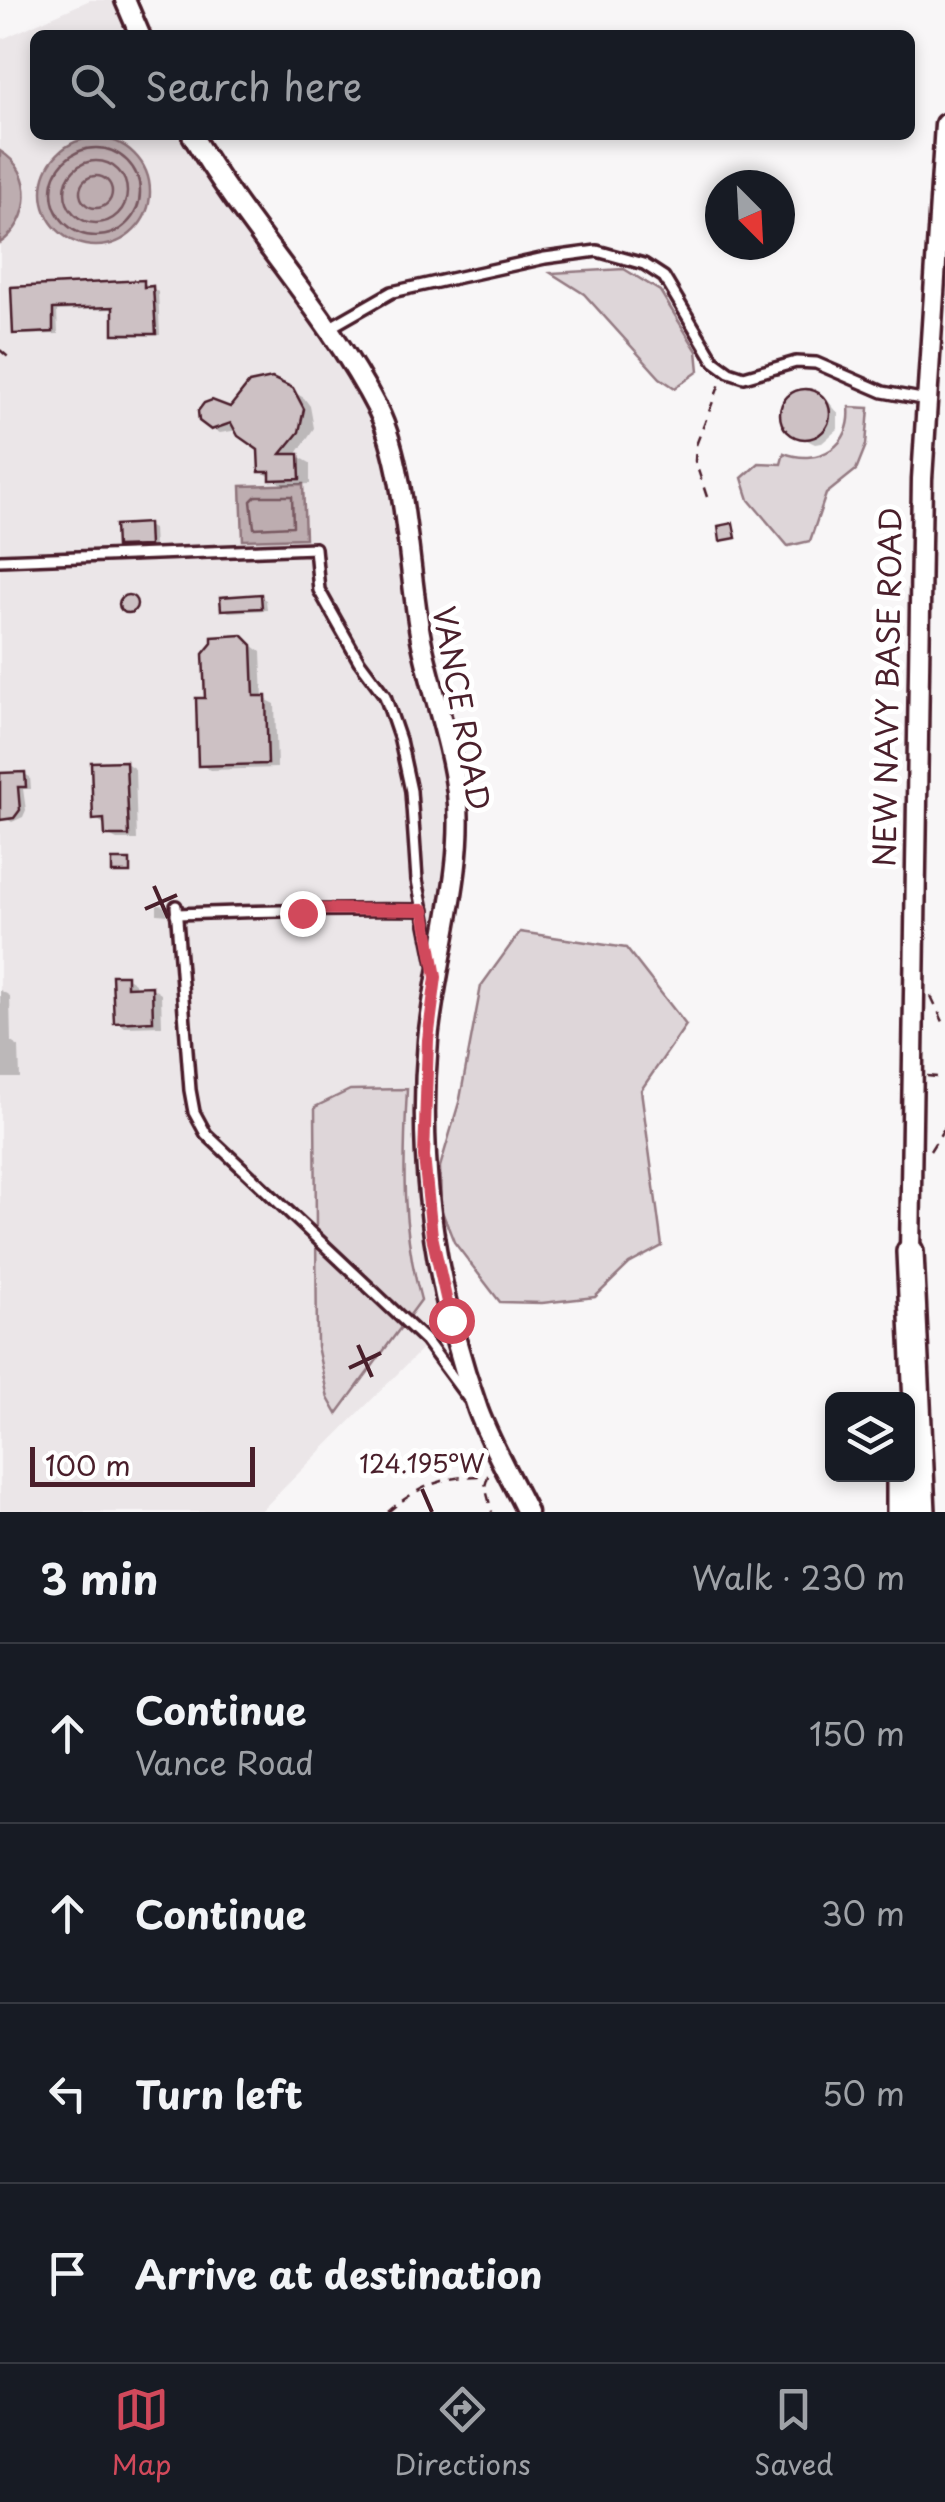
<!DOCTYPE html>
<meta charset="utf-8">
<style>
:root{--surface:#171b24;--page:#242831;--text:#f1f3f6;--muted:#9ea1a6;--line:#363941;--accent:#d1495b}
body{margin:0;font-family:"Playpen Sans",sans-serif;background:var(--page);color:var(--text)}
.controls{position:absolute;right:30px;bottom:30px;display:grid;overflow:hidden;border-radius:15px;box-shadow:0 5px 15px #0003}
.controls button{width:90px;height:90px;display:grid;place-items:center;padding:0;border:0;border-bottom:2px solid var(--line);background:var(--surface);color:var(--text);font:50px sans-serif}
.compass{position:absolute;left:705px;top:170px;width:90px;height:90px;border-radius:50%;background:var(--surface);box-shadow:0 5px 15px #0003;rotate:156deg}
.scale{position:absolute;left:30px;bottom:25px;width:225px;box-sizing:border-box;padding-left:10px;border:5px solid #4a1f2b;border-top:0;font-size:28px;line-height:35px;white-space:nowrap;color:#4a1f2b;-webkit-text-stroke:8px #fff;paint-order:stroke}
.stop{position:absolute;width:30px;height:30px;margin:-22px;border:8px solid #d1495b;border-radius:50%;background:#fff}
.stop.end{background:#d1495b;border-color:#fff;box-shadow:0 2px 10px #0008}
.list{margin:0;padding:0;list-style:none}
h2{display:flex;justify-content:space-between;align-items:center;height:130px;margin:0;padding:0 40px;font-size:42px}
h2 small{font-size:32px;font-weight:400;color:var(--muted)}
.list li{display:grid;grid-template-columns:65px 1fr auto;gap:30px;align-items:center;box-sizing:border-box;height:180px;padding:0 40px;border-top:2px solid var(--line)}
.list b{display:block;font-size:38px;white-space:nowrap}
.list p{margin:0;font-size:32px;white-space:nowrap;color:var(--muted)}
.list em{font-size:32px;font-style:normal;color:var(--muted)}
.icon{flex:none;width:55px;height:55px;fill:none;stroke:currentColor;stroke-width:2;stroke-linecap:round;stroke-linejoin:round}
.map{position:relative;flex:none;width:945px;height:1512px;overflow:hidden}
.search{position:absolute;background:var(--surface);box-shadow:0 5px 15px #0003;left:30px;right:30px;top:30px;height:110px;display:flex;align-items:center;gap:25px;box-sizing:border-box;padding:0 35px;border-radius:15px;color:var(--muted);font-size:38px}
.sheet{height:850px;background:var(--surface)}
nav{display:flex;justify-content:space-around;align-items:center;box-sizing:border-box;height:140px;border-top:2px solid var(--line);background:var(--surface);font-size:28px;color:var(--muted)}
nav a{display:grid;justify-items:center;gap:5px}
nav .on{color:var(--accent)}
.map>svg:first-child{display:block}
.built{fill:#ebe6e8}
.green{fill:#ded6d9;stroke:#947a82;stroke-width:2.5}
.water{fill:#bdadb0;stroke:#8f747b;stroke-width:2.5}
.shadow{fill:#0003}
.lines{fill:none;stroke-linecap:round;stroke-linejoin:round}
.shore{stroke:#785860;stroke-width:2.5}
.building{fill:#cdc1c4;stroke:#4a1f2b;stroke-width:2.5}
.lane-casing{stroke:#4a1f2b;stroke-width:16}
.street-casing{stroke:#4a1f2b;stroke-width:25}
.secondary-casing{stroke:#4a1f2b;stroke-width:32}
.path{stroke:#4a1f2b;stroke-width:2.5;stroke-dasharray:10 8;stroke-linecap:butt}
.lane{stroke:#fff;stroke-width:9}
.street{stroke:#fff;stroke-width:18}
.secondary{stroke:#fff;stroke-width:25}
.route{stroke:#d1495b;stroke-width:12}
.ticks{fill:none;stroke:#4a1f2b;stroke-width:4}
.labels{text-anchor:middle;dominant-baseline:central;stroke-width:10;stroke-linejoin:round;paint-order:stroke}
.street-label{font-size:30px;fill:#4a1f2b;stroke:#fff}
.ticks-label{font-size:25px;text-anchor:middle;fill:#4a1f2b;stroke:#fff;stroke-width:10;stroke-linejoin:round;paint-order:stroke}
</style>
<div class="map">
<svg width="945" height="1512" viewBox="0 0 945 1512">
<rect width="100%" height="100%" fill="#f8f6f7"/>
<filter id="ink" filterUnits="userSpaceOnUse"><feTurbulence type="fractalNoise" baseFrequency=".01" numOctaves="2"/><feDisplacementMap in="SourceGraphic" scale="20" xChannelSelector="R" yChannelSelector="G"/><feConvolveMatrix kernelMatrix="1 2 1 2 8 2 1 2 1" color-interpolation-filters="sRGB"/></filter>
<g filter="url(#ink)">
<polygon class="built" points="90,0 125,0 140,35 35,35 35,135 192,135 380,413 457,793 423,1123 451,1320 260,1512 0,1512 0,40"/>
<g class="green">
<polygon points="624,269 660,291 697,351 699,371 675,388 660,378 584,294 551,273"/>
<path d="M849,407L869,408L866,445L856,470L826,494L810,541L788,546L749,500L742,478L759,463L781,464L784,453C819,466 853,446 849,407Z"/>
<polygon points="520,932 626,948 686,1025 641,1090 662,1246 629,1264 595,1297 542,1303 500,1302 454,1242 441,1209 440,1167 460,1099 481,986"/>
<path d="M407,1089C403,1163 401,1228 421,1300L337,1414L328,1398L317,1346L315,1107L350,1090Z"/>
</g>
<g class="water">
<circle cx="96" cy="192" r="54"/>
<path d="M0,151C36,172 32,221 0,243Z"/>
<polygon points="303,484 305,538 243,540 241,486"/>
</g>
<g class="shadow">
<polygon points="144,283 158,292 160,335 121,336 116,332 115,309 57,311 58,334 21,335 16,332 14,289"/>
<polygon points="292,391 304,398 310,406 314,428 296,455 310,463 310,484 284,485 261,471 261,449 238,430 220,433 208,426 231,410"/>
<polygon points="802,392 828,401 838,413 838,429 822,443 815,444 790,432 782,419 788,398"/>
<polygon points="147,526 153,529 154,548 125,549 119,546"/>
<polygon points="260,597 266,600 267,610 229,612 223,609"/>
<circle cx="130" cy="605" r="7"/>
<polygon points="241,637 261,652 263,698 275,704 277,768 210,770 201,765 207,700"/>
<polygon points="126,763 135,769 137,840 117,840 107,835 104,824 95,818"/>
<polygon points="24,774 30,777 31,789 23,789 26,810 23,817 12,822 0,815 0,775"/>
<polygon points="157,905 168,906 169,915 157,914"/>
<polygon points="126,977 135,983 136,989 152,988 161,994 162,1026 125,1027 116,1021"/>
<polygon points="0,990 10,996 11,1042 19,1047 20,1078 0,1078"/>
</g>
<g class="lines">
<g class="shore">
<circle cx="96" cy="192" r="44"/>
<circle cx="96" cy="192" r="31"/>
<circle cx="96" cy="192" r="16"/>
<polygon points="256,496 292,496 293,526 254,528 251,501"/>
</g>
</g>
<g class="building">
<polygon points="144,280 144,287 153,286 156,334 113,334 113,307 53,309 53,332 13,334 11,287"/>
<polygon points="272,378 293,388 304,409 299,432 281,454 299,454 300,479 270,480 270,472 259,472 258,450 238,436 231,423 211,430 199,421 198,411 204,403 212,400 230,407 249,383"/>
<circle cx="805" cy="414" r="25"/>
<polygon points="148,523 149,546 116,547 115,525"/>
<polygon points="733,523 736,538 720,541 718,526"/>
<polygon points="261,594 262,608 221,610 220,597"/>
<circle cx="128" cy="604" r="9"/>
<polygon points="242,635 252,645 254,696 266,696 268,764 198,766 196,698 205,698 203,654 212,643 212,637"/>
<polygon points="126,761 129,836 105,836 104,819 93,820 91,762"/>
<polygon points="25,772 26,787 18,787 20,810 14,818 0,820 0,773"/>
<rect x="112" y="860" width="18" height="13"/>
<polygon points="112,975 127,975 127,987 152,986 153,1021 114,1023"/>
</g>
<g class="lines">
<defs>
<g id="lane">
<polyline points="329,328 392,292 545,258 597,251 644,264 664,277 714,361 729,372 744,377 796,362 816,363 883,392 927,400"/>
<polyline points="0,560 315,548 319,590 359,661 385,696 400,740 411,791 417,880 434,964"/>
<polyline points="176,906 190,1090 194,1112 206,1134 426,1341 468,1398"/>
<path d="M176,914C259,911 341,909 424,910"/>
</g>
<g id="street">
<polyline points="125,0 140,35"/>
<path d="M192,135C248,230 327,311 378,410C407,468 408,572 421,639C431,690 451,741 457,793C466,867 435,964 428,1040C417,1167 435,1290 478,1410C491,1445 511,1479 527,1512"/>
<polyline points="910,1252 922,479 945,124"/>
</g>
<g id="secondary">
<polyline points="910,1252 922,1512"/>
<polyline points="900,1512 900,1474"/>
</g>
</defs>
<use href="#lane" class="lane-casing"/>
<use href="#street" class="street-casing"/>
<use href="#secondary" class="secondary-casing"/>
<g class="path">
<polyline points="0,350 13,361"/>
<polyline points="707,497 695,461 696,445 721,381"/>
<polyline points="931,996 945,1026"/>
<polyline points="927,1076 945,1078"/>
<polyline points="930,1151 945,1127"/>
<polyline points="488,1476 485,1486 492,1512"/>
<path d="M388,1512C419,1485 447,1475 488,1476"/>
</g>
<use href="#lane" class="lane"/>
<use href="#street" class="street"/>
<use href="#secondary" class="secondary"/>
</g>
</g>
<g class="lines" filter="url(#ink)">
<polyline class="route" points="302,913 324,909 424,910 436,977 428,1040 424,1156 432,1236 451,1320"/>
</g>
<path class="ticks" d="M154,886L168,918M145,909L177,895M358,1345L372,1377M349,1368L381,1353M422,1489L432,1512"/>
<g class="labels">
<g class="street-label">
<text transform="translate(886 687) rotate(-89)">NEW NAVY BASE ROAD</text>
<text transform="translate(463 708) rotate(80)">VANCE ROAD</text>
</g>
</g>
<g class="ticks-label">
<text x="422" y="1473">124.195°W</text>
</g>
</svg>
<div class="controls">
<button><svg class="icon" aria-label="layers" viewBox="0 0 24 24"><path d="M12 4l9 5-9 5-9-5zM3 14l9 5 9-5"/></svg></button>
</div>
<svg class="compass" viewBox="-18 -18 36 36"><path d="M0-13l5 13h-10z" fill="#e53935"/><path d="M0 13l5-13h-10z" fill="#9ea1a6"/></svg>
<div class="scale">100 m</div>
<div class="stop" style="left:451px;top:1320px"></div>
<div class="stop end" style="left:302px;top:913px"></div>
<div class="search"><svg class="icon" aria-label="search" viewBox="0 0 24 24"><circle cx="10" cy="10" r="6"/><path d="M15 15l6 6"/></svg>Search here</div>
</div>
<section class="sheet">
<h2>3 min<small>Walk · 230 m</small></h2>
<ul class="list">
<li><svg class="icon" aria-label="ahead" viewBox="0 0 24 24"><path d="M12 20V5M6 11l6-6 6 6"/></svg><div><b>Continue</b><p>Vance Road</p></div><em>150 m</em></li>
<li><svg class="icon" aria-label="ahead" viewBox="0 0 24 24"><path d="M12 20V5M6 11l6-6 6 6"/></svg><div><b>Continue</b></div><em>30 m</em></li>
<li><svg class="icon" aria-label="left" viewBox="0 0 24 24"><path d="M17 20v-9H6M10 6l-5 5 5 5"/></svg><div><b>Turn left</b></div><em>50 m</em></li>
<li><svg class="icon" aria-label="arrive" viewBox="0 0 24 24"><path d="M6 21V4h12l-3 4 3 4H6"/></svg><div><b>Arrive at destination</b></div></li>
</ul>
</section>
<nav>
<a class="on"><svg class="icon" aria-label="map" viewBox="0 0 24 24"><path d="M3 6l6-2 6 2 6-2v14l-6 2-6-2-6 2zM9 4v14M15 6v14"/></svg>Map</a>
<a><svg class="icon" aria-label="directions" viewBox="0 0 24 24"><path d="M12 3l9 9-9 9-9-9zM9 14v-3h6M13 9l2 2-2 2"/></svg>Directions</a>
<a><svg class="icon" aria-label="saved" viewBox="0 0 24 24"><path d="M7 4h10v16l-5-4-5 4z"/></svg>Saved</a>
</nav>
